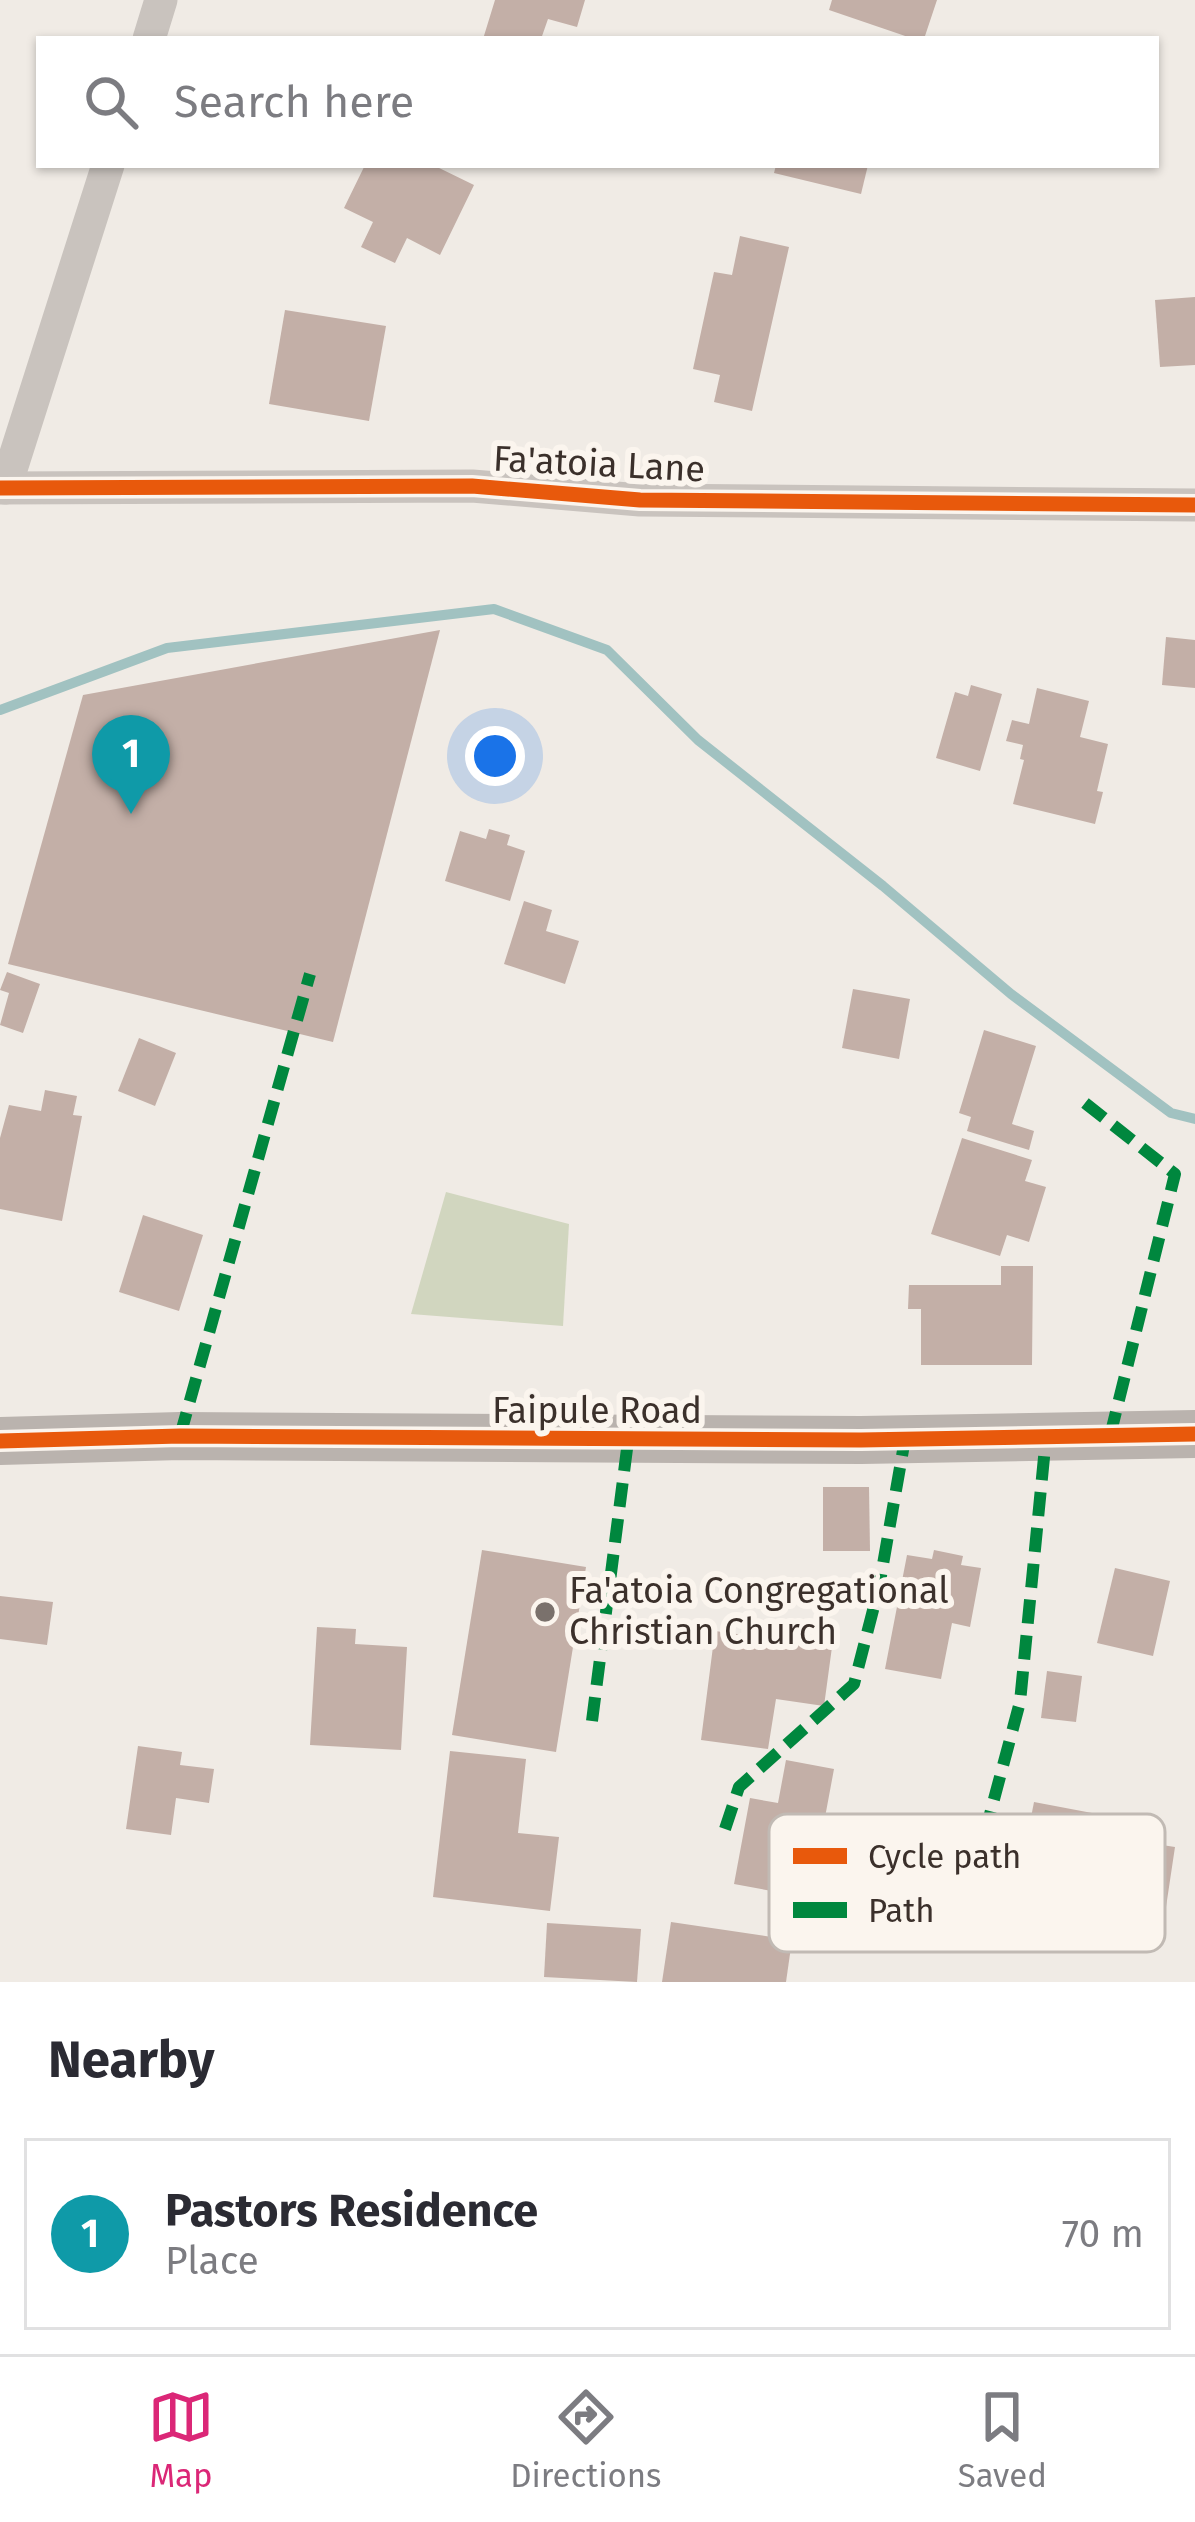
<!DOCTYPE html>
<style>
:root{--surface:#fff;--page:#f7f7f7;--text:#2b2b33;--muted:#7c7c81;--line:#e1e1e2;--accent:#db2777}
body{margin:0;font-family:"Fira Sans",sans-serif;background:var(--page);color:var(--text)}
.you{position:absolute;left:495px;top:756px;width:42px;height:42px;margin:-30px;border:9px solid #fff;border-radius:50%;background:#1a73e8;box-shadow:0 0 0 18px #1a73e833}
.badge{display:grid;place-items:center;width:78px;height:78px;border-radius:50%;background:var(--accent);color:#fff;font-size:39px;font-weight:700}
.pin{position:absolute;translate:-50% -99px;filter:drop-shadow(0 3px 6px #0008)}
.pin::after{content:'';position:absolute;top:63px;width:42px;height:36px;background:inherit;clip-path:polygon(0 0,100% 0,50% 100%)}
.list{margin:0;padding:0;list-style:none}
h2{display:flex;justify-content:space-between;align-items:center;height:156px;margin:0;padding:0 48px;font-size:51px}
h2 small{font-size:39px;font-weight:400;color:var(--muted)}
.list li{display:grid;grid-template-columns:78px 1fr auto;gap:36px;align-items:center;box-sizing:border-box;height:192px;margin:0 24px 24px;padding:0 24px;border:3px solid var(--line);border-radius:0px}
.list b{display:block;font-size:45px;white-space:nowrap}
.list p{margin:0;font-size:39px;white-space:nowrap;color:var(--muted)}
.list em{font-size:39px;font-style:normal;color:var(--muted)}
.icon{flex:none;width:66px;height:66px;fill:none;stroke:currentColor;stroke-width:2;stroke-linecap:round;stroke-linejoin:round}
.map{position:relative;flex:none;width:1195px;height:1982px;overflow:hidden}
.search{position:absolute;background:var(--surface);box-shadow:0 3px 9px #0004;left:36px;right:36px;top:36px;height:132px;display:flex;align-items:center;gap:30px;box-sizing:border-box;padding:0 42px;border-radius:0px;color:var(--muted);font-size:45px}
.sheet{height:372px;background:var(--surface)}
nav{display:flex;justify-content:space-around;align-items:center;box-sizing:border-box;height:168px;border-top:3px solid var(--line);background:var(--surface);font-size:33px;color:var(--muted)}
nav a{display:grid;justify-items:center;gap:6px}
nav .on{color:var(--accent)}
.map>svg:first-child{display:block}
.green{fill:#d1d6bf}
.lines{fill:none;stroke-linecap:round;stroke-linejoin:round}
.stream{stroke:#a1c2c1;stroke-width:10}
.building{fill:#c3afa7}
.street{stroke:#c9c3be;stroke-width:33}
.secondary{stroke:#bab3ae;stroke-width:48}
.quiet{stroke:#00873e;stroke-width:12;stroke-dasharray:24 12;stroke-linecap:butt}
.cycleway-casing{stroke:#fbf5ee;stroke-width:22}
.cycleway{stroke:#e8590c;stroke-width:15}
.poi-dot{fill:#7a716c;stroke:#fbf5ee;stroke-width:4.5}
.labels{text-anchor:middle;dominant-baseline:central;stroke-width:12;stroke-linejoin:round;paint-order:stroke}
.street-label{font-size:36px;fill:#3b302b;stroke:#fbf5ee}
.poi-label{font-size:36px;fill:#3b302b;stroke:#fbf5ee;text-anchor:start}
.key{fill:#fbf5ee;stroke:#c1bab4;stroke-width:3}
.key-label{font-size:33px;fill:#3b302b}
</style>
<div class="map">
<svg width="1195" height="1982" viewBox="0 0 1195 1982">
<rect width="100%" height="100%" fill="#f0ebe5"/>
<polygon class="green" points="446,1192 569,1224 563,1326 411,1314"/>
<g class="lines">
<polyline class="stream" points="0,710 167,648 494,609 607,650 698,740 883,886 1011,994 1171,1113 1195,1119"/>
</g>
<g class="building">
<polygon points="495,0 585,0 577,27 548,19 541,39 483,39"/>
<polygon points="832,0 937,0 924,39 914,39 829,10"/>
<polygon points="365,165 433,165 474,185 440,255 407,238 395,263 361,247 373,222 344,208"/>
<polygon points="776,165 868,165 861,194 774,173"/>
<polygon points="740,236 789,247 752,411 714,402 720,375 693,369 714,272 732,275"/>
<polygon points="1195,297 1195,365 1160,367 1155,300"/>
<polygon points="285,310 386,326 369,421 269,404"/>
<polygon points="440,630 333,1042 8,964 83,695"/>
<polygon points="1166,637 1195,640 1195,688 1162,685"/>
<polygon points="971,685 1002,694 980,771 936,758 955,692 968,696"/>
<polygon points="1037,688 1089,701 1080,737 1108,744 1097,791 1103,792 1095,824 1013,804 1024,760 1020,759 1023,745 1006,741 1012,720 1029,724"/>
<polygon points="489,829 510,835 507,845 525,851 510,901 445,881 460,831 486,839"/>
<polygon points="524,901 552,910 546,931 579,941 565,984 504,964"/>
<polygon points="7,972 40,984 23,1033 0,1025 9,993 0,990"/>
<polygon points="853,989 910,999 899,1059 842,1048"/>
<polygon points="984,1030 1036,1046 1012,1124 1034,1131 1029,1150 967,1131 971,1117 959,1113"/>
<polygon points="139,1038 176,1053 155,1106 118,1091"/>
<polygon points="45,1090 77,1096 73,1115 82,1116 62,1221 0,1209 0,1138 9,1105 41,1111"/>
<polygon points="962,1138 1032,1160 1025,1181 1046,1187 1029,1242 1007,1235 1000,1256 931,1234"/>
<polygon points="143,1215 203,1235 179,1311 119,1292"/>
<polygon points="1001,1266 1033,1266 1032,1365 921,1365 921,1309 908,1309 909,1285 1001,1285"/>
<polygon points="823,1487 869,1487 870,1551 823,1551"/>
<polygon points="482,1550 586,1567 556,1752 452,1735"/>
<polygon points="934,1550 963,1556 961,1565 981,1568 970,1627 952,1623 941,1679 885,1669 907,1555 932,1559"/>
<polygon points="1115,1568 1170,1581 1153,1656 1097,1643"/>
<polygon points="0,1596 53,1602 47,1645 0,1639"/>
<polygon points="317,1627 356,1629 355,1644 407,1647 401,1750 310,1745"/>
<polygon points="715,1631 832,1647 824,1706 776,1699 768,1749 701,1740"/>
<polygon points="1047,1671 1082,1676 1076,1722 1041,1718"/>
<polygon points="138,1746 182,1752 180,1765 214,1769 209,1803 176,1798 171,1835 126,1829"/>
<polygon points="450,1751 526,1759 518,1833 559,1837 550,1911 433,1897"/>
<polygon points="786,1760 834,1769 810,1898 734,1884 750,1798 778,1803"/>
<polygon points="1034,1802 1092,1813 1080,1880 1021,1869"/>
<polygon points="1119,1826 1151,1831 1149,1843 1175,1847 1166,1907 1108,1898"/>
<polygon points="671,1922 792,1940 786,1982 662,1982"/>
<polygon points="547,1923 641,1929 637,1982 544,1977"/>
</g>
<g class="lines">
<g class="street">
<polyline points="149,39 161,0"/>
<polyline points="0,488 472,486 640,500 1195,505"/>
<polyline points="5,488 108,165"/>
</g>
<polyline class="secondary" points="0,1441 180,1436 861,1440 1195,1434"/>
<g class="quiet">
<polyline points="1085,1103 1175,1174 1110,1436"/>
<polyline points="180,1436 310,974"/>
<polyline points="592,1721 628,1441"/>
<polyline points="725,1829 739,1787 854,1684 879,1587 905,1439"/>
<polyline points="966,1904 1020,1702 1046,1437"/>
</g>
<defs>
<g id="cycleway">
<polyline points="0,488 472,486 640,500 1195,505"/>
<polyline points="0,1441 180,1436 861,1440 1195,1434"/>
</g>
</defs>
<use href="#cycleway" class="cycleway-casing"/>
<use href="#cycleway" class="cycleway"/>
</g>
<circle class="poi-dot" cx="545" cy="1612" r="12"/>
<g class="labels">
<g class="street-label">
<text transform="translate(599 464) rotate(3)">Fa'atoia Lane</text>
<text x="597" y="1411">Faipule Road</text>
</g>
<g class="poi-label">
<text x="569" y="1591">Fa'atoia Congregational<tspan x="569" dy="41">Christian Church</tspan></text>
</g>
</g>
<rect x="769" y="1814" width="396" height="138" rx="18" class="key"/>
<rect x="793" y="1848" width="54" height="16" fill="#e8590c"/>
<rect x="793" y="1902" width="54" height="16" fill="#00873e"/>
<g class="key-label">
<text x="868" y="1868">Cycle path</text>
<text x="868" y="1922">Path</text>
</g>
</svg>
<div class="you"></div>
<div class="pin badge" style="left:131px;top:814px;background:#0f9aa8">1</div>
<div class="search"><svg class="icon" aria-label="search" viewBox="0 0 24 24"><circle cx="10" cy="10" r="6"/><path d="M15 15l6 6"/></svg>Search here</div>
</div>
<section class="sheet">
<h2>Nearby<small></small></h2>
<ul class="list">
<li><span class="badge" style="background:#0f9aa8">1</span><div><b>Pastors Residence</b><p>Place</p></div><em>70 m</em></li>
</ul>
</section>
<nav>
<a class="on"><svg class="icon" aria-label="map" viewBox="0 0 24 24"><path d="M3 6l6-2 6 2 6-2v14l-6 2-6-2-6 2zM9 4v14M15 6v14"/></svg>Map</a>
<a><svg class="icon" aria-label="directions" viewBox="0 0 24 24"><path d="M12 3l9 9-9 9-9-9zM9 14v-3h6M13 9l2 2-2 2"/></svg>Directions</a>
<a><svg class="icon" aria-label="saved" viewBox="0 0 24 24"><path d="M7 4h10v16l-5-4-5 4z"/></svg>Saved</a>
</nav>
